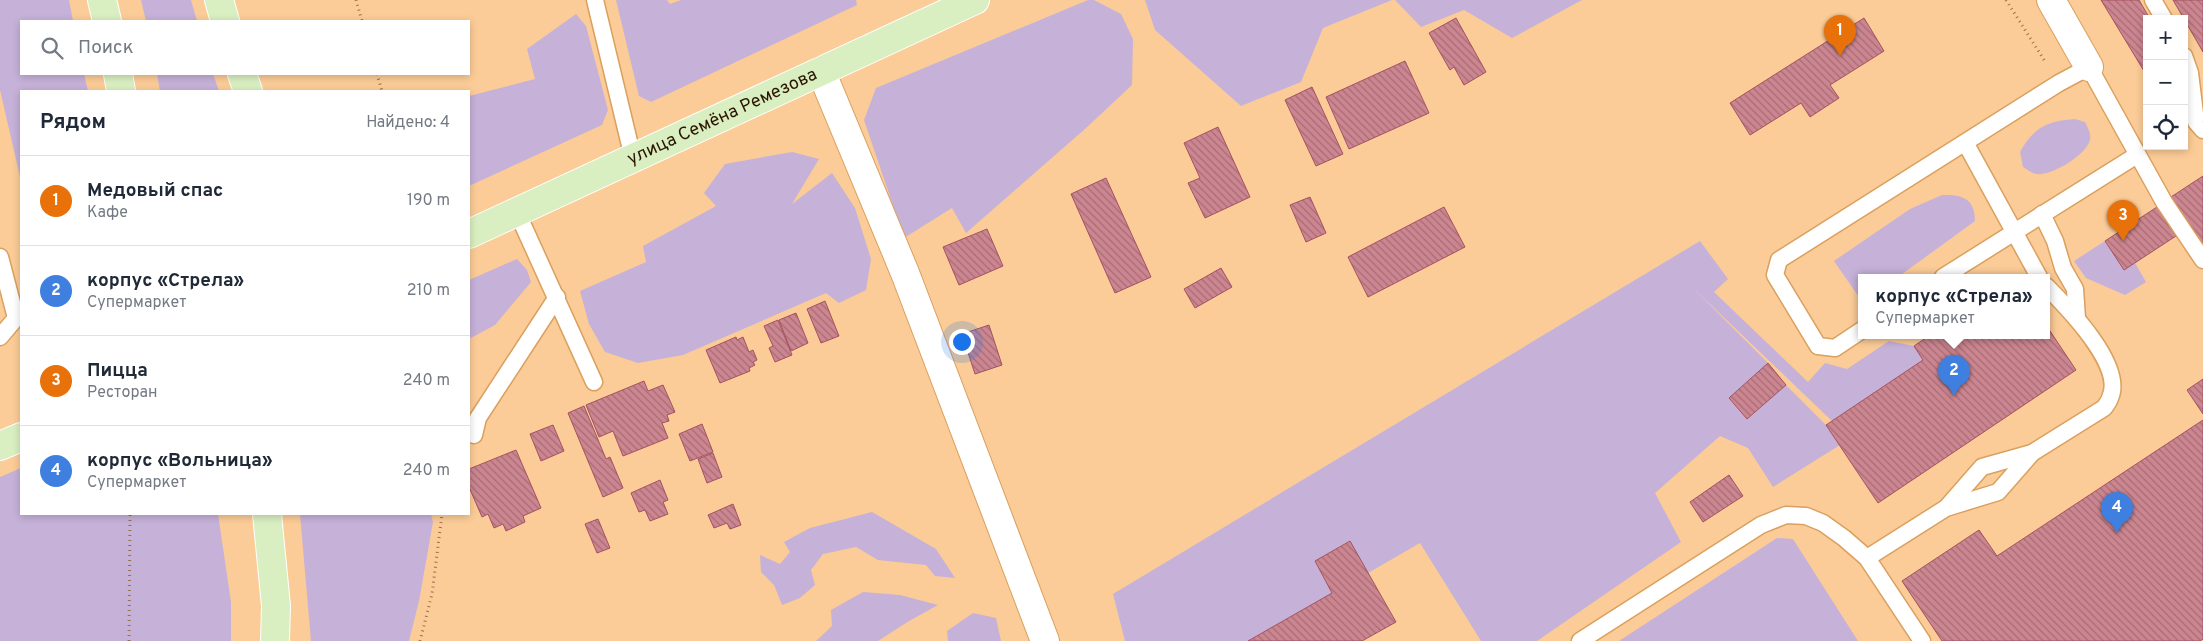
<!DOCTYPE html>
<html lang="ru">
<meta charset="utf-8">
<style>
:root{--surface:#fff;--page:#f2f2f3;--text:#1f2937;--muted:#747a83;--line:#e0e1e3;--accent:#1d5b91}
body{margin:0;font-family:Overpass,sans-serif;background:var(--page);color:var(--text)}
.controls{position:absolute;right:15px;top:15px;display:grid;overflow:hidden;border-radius:0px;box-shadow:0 2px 8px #0003}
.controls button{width:45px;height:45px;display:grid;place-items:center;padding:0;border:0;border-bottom:1px solid var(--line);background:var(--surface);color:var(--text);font:25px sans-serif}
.you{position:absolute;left:961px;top:341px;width:18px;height:18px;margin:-12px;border:4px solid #fff;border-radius:50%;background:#1a73e8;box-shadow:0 0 0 8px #1a73e833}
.badge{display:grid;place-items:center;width:32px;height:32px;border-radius:50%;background:var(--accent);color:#fff;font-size:16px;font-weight:700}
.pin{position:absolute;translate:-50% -41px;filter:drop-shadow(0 1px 2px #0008)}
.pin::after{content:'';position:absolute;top:26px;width:18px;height:15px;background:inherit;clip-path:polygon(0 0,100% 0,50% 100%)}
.popup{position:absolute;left:1858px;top:274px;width:192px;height:65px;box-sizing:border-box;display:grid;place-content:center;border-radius:0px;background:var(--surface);filter:drop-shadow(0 1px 4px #0005);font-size:16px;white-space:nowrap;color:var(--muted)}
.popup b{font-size:19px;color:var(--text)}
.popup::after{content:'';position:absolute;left:50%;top:100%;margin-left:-10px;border:10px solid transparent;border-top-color:var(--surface)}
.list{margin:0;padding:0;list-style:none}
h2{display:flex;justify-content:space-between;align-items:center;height:65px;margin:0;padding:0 20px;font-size:21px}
h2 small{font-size:16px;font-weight:400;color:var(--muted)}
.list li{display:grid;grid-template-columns:32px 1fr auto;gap:15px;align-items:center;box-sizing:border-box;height:90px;padding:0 20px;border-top:1px solid var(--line)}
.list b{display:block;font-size:19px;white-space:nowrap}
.list p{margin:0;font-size:16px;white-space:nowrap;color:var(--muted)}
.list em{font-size:16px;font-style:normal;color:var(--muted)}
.icon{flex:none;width:28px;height:28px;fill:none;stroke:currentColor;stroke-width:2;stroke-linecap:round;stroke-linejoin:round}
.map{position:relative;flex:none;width:2203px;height:641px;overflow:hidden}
.search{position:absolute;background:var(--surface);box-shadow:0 2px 8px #0003;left:20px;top:20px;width:450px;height:55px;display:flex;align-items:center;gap:12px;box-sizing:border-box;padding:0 18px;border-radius:0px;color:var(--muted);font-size:19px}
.panel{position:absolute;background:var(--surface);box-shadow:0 2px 8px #0003;left:20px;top:90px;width:450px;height:425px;border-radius:0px}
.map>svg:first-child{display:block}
.grass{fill:#c6b1d9}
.building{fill:url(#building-back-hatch);stroke:#a35261}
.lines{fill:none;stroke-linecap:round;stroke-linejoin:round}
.lane-casing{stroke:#daa05e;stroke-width:19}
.street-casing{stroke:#daa05e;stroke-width:30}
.primary-casing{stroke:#fff;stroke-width:30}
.path{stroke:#95724d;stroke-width:3;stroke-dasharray:1 4;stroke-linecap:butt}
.lane{stroke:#fff;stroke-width:16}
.street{stroke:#fff;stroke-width:28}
.primary{stroke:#d9efc1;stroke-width:28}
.labels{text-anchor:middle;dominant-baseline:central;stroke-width:5;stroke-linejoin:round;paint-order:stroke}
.street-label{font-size:18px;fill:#2b1500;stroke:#fbcc97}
</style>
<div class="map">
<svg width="2203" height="641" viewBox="0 0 2203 641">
<defs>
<pattern id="building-back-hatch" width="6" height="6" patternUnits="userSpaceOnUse" patternTransform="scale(1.25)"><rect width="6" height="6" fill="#cc8691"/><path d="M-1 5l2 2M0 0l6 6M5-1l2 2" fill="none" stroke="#a66c74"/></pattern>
</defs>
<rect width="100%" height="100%" fill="#fbcc97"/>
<g class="grass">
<polygon points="0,0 69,0 73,21 21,21 21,74 84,74 88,91 21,91 21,181 0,90"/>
<polygon points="141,0 191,0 197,21 146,21"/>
<polygon points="616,0 667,0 670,4 681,0 856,0 857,5 651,102 639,96"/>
<polygon points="1088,0 1094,0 1121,14 1133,39 1132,85 1085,129 966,233 952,208 904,238 864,120 876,88"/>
<polygon points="1145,0 1392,0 1323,28 1301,82 1241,106 1155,30"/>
<polygon points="1395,0 1582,0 1512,38 1464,10 1421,27"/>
<polygon points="576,14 586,26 608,110 602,125 469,186 469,96 535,79 527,49"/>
<polygon points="157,74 213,74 219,91 160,91"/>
<path d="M2075,119L2085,122C2088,128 2091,133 2090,140C2086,155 2052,176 2037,174C2032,174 2027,169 2023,167L2020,152C2034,127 2047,121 2075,119Z"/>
<polygon points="792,152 819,159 792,204 832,173 855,208 871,259 866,290 839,303 826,293 683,355 638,363 605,352 589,324 580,291 646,262 643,246 716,206 704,193 725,164"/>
<path d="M1942,195C1963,194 1975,199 1975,221L1898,277H1862L1861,296L1859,297L1834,261L1910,209Z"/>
<polygon points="1700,241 1728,279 1714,292 1808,382 1825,363 1847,369 1889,341 1914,346 1923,360 1832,421 1692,287 1768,363 1729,398 1747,419 1786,385 1826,425 1840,445 1773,487 1748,448 1720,436 1655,493 1681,542 1537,641 1481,641 1420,543 1368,573 1349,541 1315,561 1332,593 1248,641 1125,641 1113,594"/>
<polygon points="2105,241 2124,270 2135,263 2146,282 2125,295 2086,278 2074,261"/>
<polygon points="517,259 527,270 531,282 495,325 469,339 469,280"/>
<polygon points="21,468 21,514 218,514 231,602 231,641 0,641 0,477"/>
<polygon points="872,512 936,549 955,578 935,576 926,565 878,560 856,547 823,554 811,570 815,585 800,598 782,605 774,585 761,572 760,555 780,564 790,552 784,542 810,528"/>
<polygon points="300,514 431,514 433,522 419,601 409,641 311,641"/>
<polygon points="1777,538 1793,539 1858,641 1619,641"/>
<polygon points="863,592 900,595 938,605 909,621 878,641 816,641 832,626 831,610"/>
<polygon points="973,613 996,618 1001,641 948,641 947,631"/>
</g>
<g class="building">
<polygon points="2101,0 2139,0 2150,19 2147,19 2147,76"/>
<polygon points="2173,0 2203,0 2203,52 2184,19"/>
<polygon points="1456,18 1486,72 1464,85 1454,67 1450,70 1429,33"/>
<polygon points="1864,18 1884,51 1830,85 1839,98 1810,117 1801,103 1750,135 1730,103"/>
<polygon points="1405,61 1429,113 1349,149 1326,97"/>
<polygon points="1312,87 1343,154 1316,166 1285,100"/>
<polygon points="1218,127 1250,197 1205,218 1188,183 1200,178 1184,143"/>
<polygon points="2203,176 2203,245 2171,197"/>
<polygon points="1106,178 1151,277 1115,293 1071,194"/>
<polygon points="1310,197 1326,233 1306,242 1290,205"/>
<polygon points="1444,207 1465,247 1368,297 1348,257"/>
<polygon points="2157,207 2176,236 2124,270 2105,241"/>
<polygon points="987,229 1003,266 959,285 943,247"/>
<polygon points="1221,268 1232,287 1195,308 1184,289"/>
<polygon points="825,301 839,336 821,343 807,309"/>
<polygon points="796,313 808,343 791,351 779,320"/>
<polygon points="778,320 792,355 775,362 769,348 773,346 764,326"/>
<polygon points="989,325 1002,365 975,374 962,334"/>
<polygon points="2046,325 2076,370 1878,503 1826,425 1923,360 1914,346 1930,335 1949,335 1952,341 1961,335 2046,335"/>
<polygon points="736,337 737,340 743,337 749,352 753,350 757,360 753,362 755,365 749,368 750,371 720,383 706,350"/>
<polygon points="1768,363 1786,385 1747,419 1729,398"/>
<polygon points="2203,379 2203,414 2187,390"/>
<polygon points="644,381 648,391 663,385 675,412 667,415 669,421 662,423 668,438 623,456 613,431 599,437 586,405"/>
<polygon points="584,406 606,459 610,457 623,488 603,497 568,413"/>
<polygon points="2203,420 2203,639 2200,641 1942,641 1902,581 1979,530 1997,556"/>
<polygon points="702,424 713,452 690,461 679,434"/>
<polygon points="553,425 564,451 541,461 530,434"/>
<polygon points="516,450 541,508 523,516 525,522 506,531 503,524 494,528 488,514 482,517 469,487 469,469"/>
<polygon points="713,453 722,477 707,483 698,459"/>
<polygon points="1729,475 1743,496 1703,522 1690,502"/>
<polygon points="660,480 668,500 663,502 668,514 650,521 645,510 639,512 631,493"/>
<polygon points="733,504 741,525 730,529 727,523 714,528 708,515"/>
<polygon points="598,519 610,548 597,553 585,524"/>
<polygon points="1350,541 1396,622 1362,641 1248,641 1332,593 1315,561"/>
</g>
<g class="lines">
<defs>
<g id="lane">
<polyline points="595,0 633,158"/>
<polyline points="2153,0 2164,19"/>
<polyline points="2184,56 2190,73 2196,122 2203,130"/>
<polyline points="1966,144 2039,277"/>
<polyline points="517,212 594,382"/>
<polyline points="2042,214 2055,241 2063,268 2075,289 2077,318"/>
<polyline points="0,257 16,318 0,337"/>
<polyline points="1943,277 2137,155"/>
<polyline points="1862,330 1835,348 1818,346 1775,275 1779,260 2059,83 2089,67 2164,202 2203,260"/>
<polyline points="474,435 478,418 557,297"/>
<polyline points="1947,507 1982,467 2032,453"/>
<path d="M1867,558L1946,508L1998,492L2032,453L2104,408C2106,405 2109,402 2110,398C2125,366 2067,307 2046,286"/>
<polyline points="1580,641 1761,525 1786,515 1806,516 1823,523 1844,538 1867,558 1922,641"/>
</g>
<g id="street">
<polyline points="2051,0 2089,67"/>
<polyline points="821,71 905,273 1045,641"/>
</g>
<g id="primary">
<polyline points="102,0 107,21"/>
<polyline points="219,0 225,21"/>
<polyline points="118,74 121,91"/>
<polyline points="242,74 248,91"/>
<path id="s1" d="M469,234L975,0"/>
<polyline points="0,446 21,437"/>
<polyline points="267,514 276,606 275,641"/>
</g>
</defs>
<use href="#lane" class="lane-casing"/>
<use href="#street" class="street-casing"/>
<use href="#primary" class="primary-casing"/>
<g class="path">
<polyline points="356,0 362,21"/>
<polyline points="2006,0 2046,63"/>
<polyline points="377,74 382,91"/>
<polyline points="129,641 130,514"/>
<polyline points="420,641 432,594 442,514"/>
</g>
<use href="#lane" class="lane"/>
<use href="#street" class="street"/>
<use href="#primary" class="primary"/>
</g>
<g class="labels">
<g class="street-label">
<text stroke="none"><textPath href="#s1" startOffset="279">улица Семёна Ремезова</textPath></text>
</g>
</g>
</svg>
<div class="controls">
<button>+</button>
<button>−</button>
<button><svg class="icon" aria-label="locate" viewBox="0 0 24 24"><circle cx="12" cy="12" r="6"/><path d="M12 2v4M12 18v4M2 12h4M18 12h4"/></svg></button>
</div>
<div class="you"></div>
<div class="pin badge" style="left:1840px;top:56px;background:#e8710a">1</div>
<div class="pin badge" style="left:1954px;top:396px;background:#3f7fe0">2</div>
<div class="popup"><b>корпус «Стрела»</b>Супермаркет</div>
<div class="pin badge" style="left:2123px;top:241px;background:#e8710a">3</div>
<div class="pin badge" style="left:2117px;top:533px;background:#3f7fe0">4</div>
<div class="search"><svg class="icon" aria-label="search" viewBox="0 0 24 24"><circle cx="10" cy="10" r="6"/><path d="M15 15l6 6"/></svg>Поиск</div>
<section class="panel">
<h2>Рядом<small>Найдено: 4</small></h2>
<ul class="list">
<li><span class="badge" style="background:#e8710a">1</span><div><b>Медовый спас</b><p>Кафе</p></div><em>190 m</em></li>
<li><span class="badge" style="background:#3f7fe0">2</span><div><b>корпус «Стрела»</b><p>Супермаркет</p></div><em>210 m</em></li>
<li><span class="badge" style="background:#e8710a">3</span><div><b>Пицца</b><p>Ресторан</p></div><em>240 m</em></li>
<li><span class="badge" style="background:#3f7fe0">4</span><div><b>корпус «Вольница»</b><p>Супермаркет</p></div><em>240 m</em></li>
</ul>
</section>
</div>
